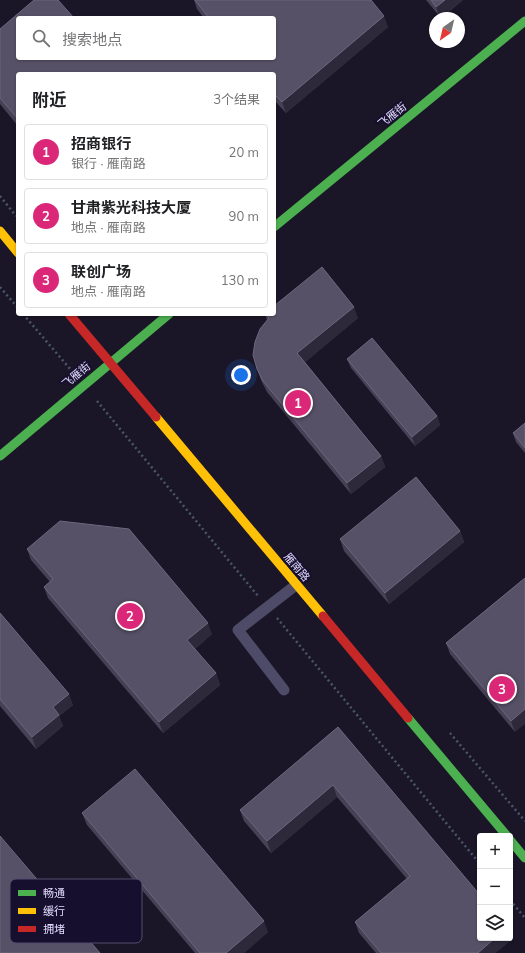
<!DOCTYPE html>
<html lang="zh">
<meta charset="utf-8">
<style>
:root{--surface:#fff;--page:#f6f6f6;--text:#202124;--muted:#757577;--line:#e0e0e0;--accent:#db2777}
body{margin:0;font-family:Mulish,"Noto Sans SC",sans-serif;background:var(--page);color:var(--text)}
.controls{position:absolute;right:12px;bottom:12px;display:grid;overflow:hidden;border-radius:4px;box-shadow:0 1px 3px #0004}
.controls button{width:36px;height:36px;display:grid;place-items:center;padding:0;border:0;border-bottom:1px solid var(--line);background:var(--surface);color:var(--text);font:20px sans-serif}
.compass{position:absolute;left:429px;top:12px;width:36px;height:36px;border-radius:50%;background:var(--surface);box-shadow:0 1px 3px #0004;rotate:214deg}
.you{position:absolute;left:241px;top:375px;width:14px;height:14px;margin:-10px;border:3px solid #fff;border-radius:50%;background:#1a73e8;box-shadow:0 0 0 6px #1a73e833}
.badge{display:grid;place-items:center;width:26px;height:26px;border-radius:50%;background:var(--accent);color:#fff;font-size:13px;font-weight:700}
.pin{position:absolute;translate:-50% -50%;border:2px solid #fff;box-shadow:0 1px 4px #0006}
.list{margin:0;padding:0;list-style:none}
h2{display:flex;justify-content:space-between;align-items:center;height:52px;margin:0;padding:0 16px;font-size:17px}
h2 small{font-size:13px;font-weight:400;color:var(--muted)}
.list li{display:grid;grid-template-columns:26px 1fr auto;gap:12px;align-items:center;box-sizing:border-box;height:56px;margin:0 8px 8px;padding:0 8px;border:1px solid var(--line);border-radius:4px}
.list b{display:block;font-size:15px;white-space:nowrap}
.list p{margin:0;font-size:13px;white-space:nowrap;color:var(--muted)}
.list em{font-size:13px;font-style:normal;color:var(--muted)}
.icon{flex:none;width:22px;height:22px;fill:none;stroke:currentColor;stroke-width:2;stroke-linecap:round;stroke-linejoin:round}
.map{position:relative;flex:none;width:525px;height:953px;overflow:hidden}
.search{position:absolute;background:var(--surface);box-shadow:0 1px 3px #0004;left:16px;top:16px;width:260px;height:44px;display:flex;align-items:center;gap:10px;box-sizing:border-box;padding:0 14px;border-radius:4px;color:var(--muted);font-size:15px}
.panel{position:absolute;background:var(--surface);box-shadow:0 1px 3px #0004;left:16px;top:72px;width:260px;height:244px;border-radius:4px}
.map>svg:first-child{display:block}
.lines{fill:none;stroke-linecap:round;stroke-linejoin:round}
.path{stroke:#495768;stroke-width:2.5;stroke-dasharray:2 3;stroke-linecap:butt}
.lane{stroke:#4e4b68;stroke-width:11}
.fast{stroke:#4caf50;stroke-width:9}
.slow{stroke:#ffc107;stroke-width:9}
.jam{stroke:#c62828;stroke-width:9}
.wall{fill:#464155}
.shaded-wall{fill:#2d293b}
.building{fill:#575167;stroke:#6d677f}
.labels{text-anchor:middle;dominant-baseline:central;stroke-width:4;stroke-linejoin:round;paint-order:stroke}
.street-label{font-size:11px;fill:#e3dcff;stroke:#170f2e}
.key{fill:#170f2e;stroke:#544c6d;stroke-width:1}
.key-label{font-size:11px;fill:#e3dcff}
</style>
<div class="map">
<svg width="525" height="953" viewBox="0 0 525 953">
<rect width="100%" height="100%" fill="#1a1627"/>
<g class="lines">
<g class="path">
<polyline points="0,196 16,216"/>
<polyline points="0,287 18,308"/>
<polyline points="23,314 71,370"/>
<polyline points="97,401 258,596"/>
<polyline points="277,618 480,864"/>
<polyline points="450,733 525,821"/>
<polyline points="510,900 525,918"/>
</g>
<polyline class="lane" points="284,690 238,630 296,585"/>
<g class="fast">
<polyline points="274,227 525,21"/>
<polyline points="0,456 169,314"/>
<polyline points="408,718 507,836"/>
<polyline points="510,840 525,858"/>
</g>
<g class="slow">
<polyline points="0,231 18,253"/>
<polyline points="156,417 323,616"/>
</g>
<g class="jam">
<polyline points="69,314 156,417"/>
<polyline points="323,616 408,718"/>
</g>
</g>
<g class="wall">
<polygon points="194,0 371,0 388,27 286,113 274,100 274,74 18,74 18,126 0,104 0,29 108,58 237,59 236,58 274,58 274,18 204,18 197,9"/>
<polygon points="426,0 463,0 441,18"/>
<polygon points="265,314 358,318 305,362 381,456 385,467 351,494 267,392 261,380 257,369 267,320"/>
<polygon points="347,359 437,416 440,425 415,446 351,368"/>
<polygon points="525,423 525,453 516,442 513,433"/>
<polygon points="460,531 464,542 389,604 344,551 340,539"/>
<polygon points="27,549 212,634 195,649 216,673 220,685 163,733 48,598 44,587 50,582 31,560"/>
<polygon points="525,578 515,732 450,654 446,643"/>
<polygon points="0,613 73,705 59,716 63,726 36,749 0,706"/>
<polygon points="338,727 510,938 510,934 512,939 495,953 376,953 359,933 355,922 407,879 337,797 271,853 244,821 240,810"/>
<polygon points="82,813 268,932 244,953 195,953 87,825"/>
</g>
<g class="shaded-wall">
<polygon points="445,0 463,0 440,18 436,7"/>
<polygon points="384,16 388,27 286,113 282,102"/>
<polygon points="354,307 358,318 302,365 297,353"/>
<polygon points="437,416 440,425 415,446 412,437"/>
<polygon points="381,456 385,467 351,494 347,483"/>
<polygon points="460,531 464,542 389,604 385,593"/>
<polygon points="208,623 212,634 192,652 187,640"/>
<polygon points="216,673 220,685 163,733 159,722"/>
<polygon points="69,694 73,705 59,716 63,726 36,749 32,737 53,707"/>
<polygon points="525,709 525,724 515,732 511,721"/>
<polygon points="333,785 337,797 271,853 267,841"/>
<polygon points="264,921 268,932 244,953 226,953"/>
<polygon points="510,934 512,939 495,953 478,953 495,938 510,938"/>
</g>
<g class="building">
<polygon points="34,0 58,0 74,18 18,18 18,58 241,59 241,58 274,58 274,18 209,18 195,0 371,0 384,16 282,102 274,94 274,74 18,74 18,119 0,98 0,29"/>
<polygon points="431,0 445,0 436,7"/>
<polygon points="322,267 354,307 297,353 381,456 347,483 263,381 257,369 253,355 255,342 260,329 269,318 265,314 274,314 274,306"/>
<polygon points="372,338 437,416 412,437 347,359"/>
<polygon points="525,423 525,448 513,433"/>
<polygon points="416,477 460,531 385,593 340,539"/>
<polygon points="60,521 129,529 208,623 187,640 216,673 159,722 44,587 53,579 27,549"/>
<polygon points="525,578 525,709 511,721 446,643"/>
<polygon points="0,613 69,694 53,707 59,715 32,737 0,699"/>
<polygon points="338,727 480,895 480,938 495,938 478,953 381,953 355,922 410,876 333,785 267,841 240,810"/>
<polygon points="135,769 264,921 226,953 200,953 82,813"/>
<polygon points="0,836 100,953 0,953"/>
</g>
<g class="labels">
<g class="street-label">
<text transform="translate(392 115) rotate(-39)">飞雁街</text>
<text transform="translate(76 375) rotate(-40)">飞雁街</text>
<text transform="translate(297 567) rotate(50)">雁南路</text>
</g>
</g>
<rect x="10" y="879" width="132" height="64" rx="6" class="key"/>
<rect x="18" y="890" width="18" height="6" fill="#4caf50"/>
<rect x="18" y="908" width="18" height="6" fill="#ffc107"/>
<rect x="18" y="926" width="18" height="6" fill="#c62828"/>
<g class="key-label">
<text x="43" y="897">畅通</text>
<text x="43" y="915">缓行</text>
<text x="43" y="933">拥堵</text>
</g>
</svg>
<div class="controls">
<button>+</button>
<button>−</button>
<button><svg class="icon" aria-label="layers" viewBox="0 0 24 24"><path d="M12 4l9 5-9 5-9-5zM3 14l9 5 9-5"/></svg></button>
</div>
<svg class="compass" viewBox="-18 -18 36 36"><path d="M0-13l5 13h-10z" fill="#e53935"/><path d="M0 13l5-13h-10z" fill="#757577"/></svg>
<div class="you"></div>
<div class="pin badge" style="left:298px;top:403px">1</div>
<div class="pin badge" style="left:130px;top:616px">2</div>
<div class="pin badge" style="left:502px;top:689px">3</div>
<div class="search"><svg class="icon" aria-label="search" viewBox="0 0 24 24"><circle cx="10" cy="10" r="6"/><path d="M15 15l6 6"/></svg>搜索地点</div>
<section class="panel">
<h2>附近<small>3个结果</small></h2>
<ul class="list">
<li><span class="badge">1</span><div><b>招商银行</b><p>银行 · 雁南路</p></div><em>20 m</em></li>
<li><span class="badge">2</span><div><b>甘肃紫光科技大厦</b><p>地点 · 雁南路</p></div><em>90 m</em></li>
<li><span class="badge">3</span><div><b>联创广场</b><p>地点 · 雁南路</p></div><em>130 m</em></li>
</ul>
</section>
</div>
